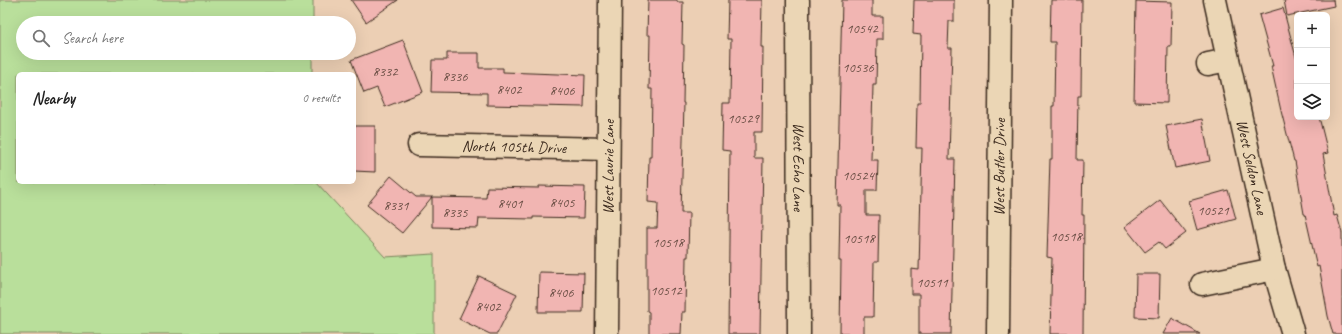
<!DOCTYPE html>
<meta charset="utf-8">
<style>
:root{--surface:#fff;--page:#f6f6f6;--text:#222;--muted:#767676;--line:#e0e0e0}
body{margin:0;font-family:Caveat,sans-serif;background:var(--page);color:var(--text)}
.controls{position:absolute;right:12px;top:12px;display:grid;overflow:hidden;border-radius:6px;box-shadow:0 4px 16px #0002}
.controls button{width:36px;height:36px;display:grid;place-items:center;padding:0;border:0;border-bottom:1px solid var(--line);background:var(--surface);color:var(--text);font:20px sans-serif}
.list{margin:0;padding:0;list-style:none}
h2{display:flex;justify-content:space-between;align-items:center;height:52px;margin:0;padding:0 16px;font-size:17px}
h2 small{font-size:13px;font-weight:400;color:var(--muted)}
.icon{flex:none;width:22px;height:22px;fill:none;stroke:currentColor;stroke-width:2;stroke-linecap:round;stroke-linejoin:round}
.map{position:relative;flex:none;width:1342px;height:334px;overflow:hidden}
.search{position:absolute;background:var(--surface);box-shadow:0 4px 16px #0002;left:16px;top:16px;width:340px;height:44px;display:flex;align-items:center;gap:10px;box-sizing:border-box;padding:0 14px;border-radius:22px;color:var(--muted);font-size:15px}
.panel{position:absolute;background:var(--surface);box-shadow:0 4px 16px #0002;left:16px;top:72px;width:340px;height:112px;border-radius:6px}
.map>svg:first-child{display:block}
.green{fill:#b9df9b;stroke:#7a845c}
.building{fill:#f1b5b2;stroke:#3b2a1e}
.lines{fill:none;stroke-linecap:round;stroke-linejoin:round}
.minor-casing{stroke:#3b2a1e;stroke-width:25}
.minor{stroke:#ebd6b5;stroke-width:22}
.labels{text-anchor:middle;dominant-baseline:central;stroke-width:3;stroke-linejoin:round;paint-order:stroke}
.number-label{font-size:14px;fill:#684d43}
.street-label{font-size:16px;fill:#3b2a1e;stroke:#ebd6b5}
</style>
<div class="map">
<svg width="1342" height="334" viewBox="0 0 1342 334">
<rect width="100%" height="100%" fill="#eccfb4"/>
<filter id="ink" filterUnits="userSpaceOnUse"><feTurbulence type="fractalNoise" baseFrequency=".025" numOctaves="2"/><feDisplacementMap in="SourceGraphic" scale="8" xChannelSelector="R" yChannelSelector="G"/><feConvolveMatrix kernelMatrix="1 2 1 2 8 2 1 2 1" color-interpolation-filters="sRGB"/></filter>
<g filter="url(#ink)">
<polygon class="green" points="0,0 313,0 313,23 23,23 23,53 312,53 312,74 18,74 18,182 316,182 385,257 434,254 434,334 0,334"/>
<g class="building">
<polygon points="351,0 398,0 366,22"/>
<polygon points="648,0 677,0 677,2 683,2 682,44 684,45 683,103 684,103 681,213 689,213 688,257 686,257 685,312 682,312 681,334 649,334 649,312 647,311 647,228 657,228 658,203 648,202 649,157 651,157 652,89 649,89 650,35 647,35"/>
<polygon points="728,0 762,0 761,47 763,47 762,132 754,132 754,158 763,158 760,334 728,334 730,151 722,150 723,103 730,103 731,39 727,39"/>
<polygon points="842,0 872,0 872,16 883,16 883,39 877,39 876,85 873,85 871,160 878,160 877,190 866,190 866,215 879,215 878,262 874,262 873,317 864,317 864,334 840,334 841,261 839,261 840,205 837,205"/>
<polygon points="914,0 954,0 954,21 949,21 948,48 952,48 949,159 955,159 951,334 919,334 919,294 911,294 911,269 919,270 922,148 916,148 917,103 920,103 921,35 913,34"/>
<polygon points="1051,0 1082,0 1081,96 1078,96 1077,160 1083,160 1082,215 1084,215 1083,334 1050,334 1052,258 1047,257 1050,159 1052,159 1052,106 1054,106 1055,42 1050,42"/>
<polygon points="1284,0 1333,0 1334,6 1287,16"/>
<polygon points="1136,1 1172,2 1171,46 1168,46 1167,103 1134,102"/>
<polygon points="1283,8 1297,61 1297,117 1319,117 1328,153 1323,154 1334,216 1337,215 1342,233 1342,334 1333,334 1328,316 1319,266 1317,267 1305,214 1304,214 1295,161 1294,161 1281,111 1271,66 1273,66 1259,15"/>
<polygon points="403,40 423,92 385,107 377,88 364,93 351,60"/>
<polygon points="447,53 479,53 479,68 503,68 503,72 585,75 584,107 487,105 487,93 431,92 432,60 447,60"/>
<polygon points="1202,119 1210,161 1175,168 1166,126"/>
<polygon points="354,126 375,126 375,172 354,171"/>
<polygon points="391,176 416,197 432,197 402,233 367,205"/>
<polygon points="539,186 585,187 584,218 533,217 533,219 479,218 478,228 432,227 432,197 486,198 487,187 539,188"/>
<polygon points="1228,190 1236,219 1197,230 1189,201"/>
<polygon points="1160,200 1186,233 1165,249 1159,242 1145,252 1125,227"/>
<polygon points="539,272 584,273 583,312 538,312"/>
<polygon points="1136,274 1160,274 1159,318 1135,317"/>
<polygon points="479,276 517,294 497,334 490,334 459,319"/>
<polygon points="1172,318 1200,334 1163,334"/>
</g>
<g class="lines">
<defs>
<g id="minor">
<path id="s1" d="M798,0L799,334"/>
<path id="s2" d="M1215,0L1274,269L1293,334"/>
<polyline points="1208,64 1228,60"/>
<path id="s3" d="M419,145L608,149"/>
<polyline points="1202,284 1274,269"/>
<path id="s4" d="M607,334L610,0"/>
<path id="s5" d="M998,334L1001,0"/>
</g>
</defs>
<use href="#minor" class="minor-casing"/>
<use href="#minor" class="minor"/>
</g>
</g>
<g class="labels">
<g class="number-label">
<text x="862" y="28">10542</text>
<text x="858" y="67">10536</text>
<text x="385" y="71">8332</text>
<text x="455" y="76">8336</text>
<text x="509" y="89">8402</text>
<text x="562" y="90">8406</text>
<text x="743" y="118">10529</text>
<text x="858" y="175">10524</text>
<text x="562" y="202">8405</text>
<text x="510" y="203">8401</text>
<text x="396" y="205">8331</text>
<text x="1213" y="210">10521</text>
<text x="455" y="212">8335</text>
<text x="1066" y="236">10518</text>
<text x="859" y="238">10518</text>
<text x="668" y="242">10518</text>
<text x="932" y="282">10511</text>
<text x="666" y="290">10512</text>
<text x="561" y="292">8406</text>
<text x="488" y="306">8402</text>
</g>
<g class="street-label">
<text stroke="none"><textPath href="#s3" startOffset="95">North 105th Drive</textPath></text>
<text stroke="none"><textPath href="#s4" startOffset="167">West Laurie Lane</textPath></text>
<text stroke="none"><textPath href="#s1" startOffset="167">West Echo Lane</textPath></text>
<text stroke="none"><textPath href="#s5" startOffset="167">West Butler Drive</textPath></text>
<text stroke="none"><textPath href="#s2" startOffset="171">West Seldon Lane</textPath></text>
</g>
</g>
</svg>
<div class="controls">
<button>+</button>
<button>−</button>
<button><svg class="icon" aria-label="layers" viewBox="0 0 24 24"><path d="M12 4l9 5-9 5-9-5zM3 14l9 5 9-5"/></svg></button>
</div>
<div class="search"><svg class="icon" aria-label="search" viewBox="0 0 24 24"><circle cx="10" cy="10" r="6"/><path d="M15 15l6 6"/></svg>Search here</div>
<section class="panel">
<h2>Nearby<small>0 results</small></h2>
<ul class="list">
</ul>
</section>
</div>
